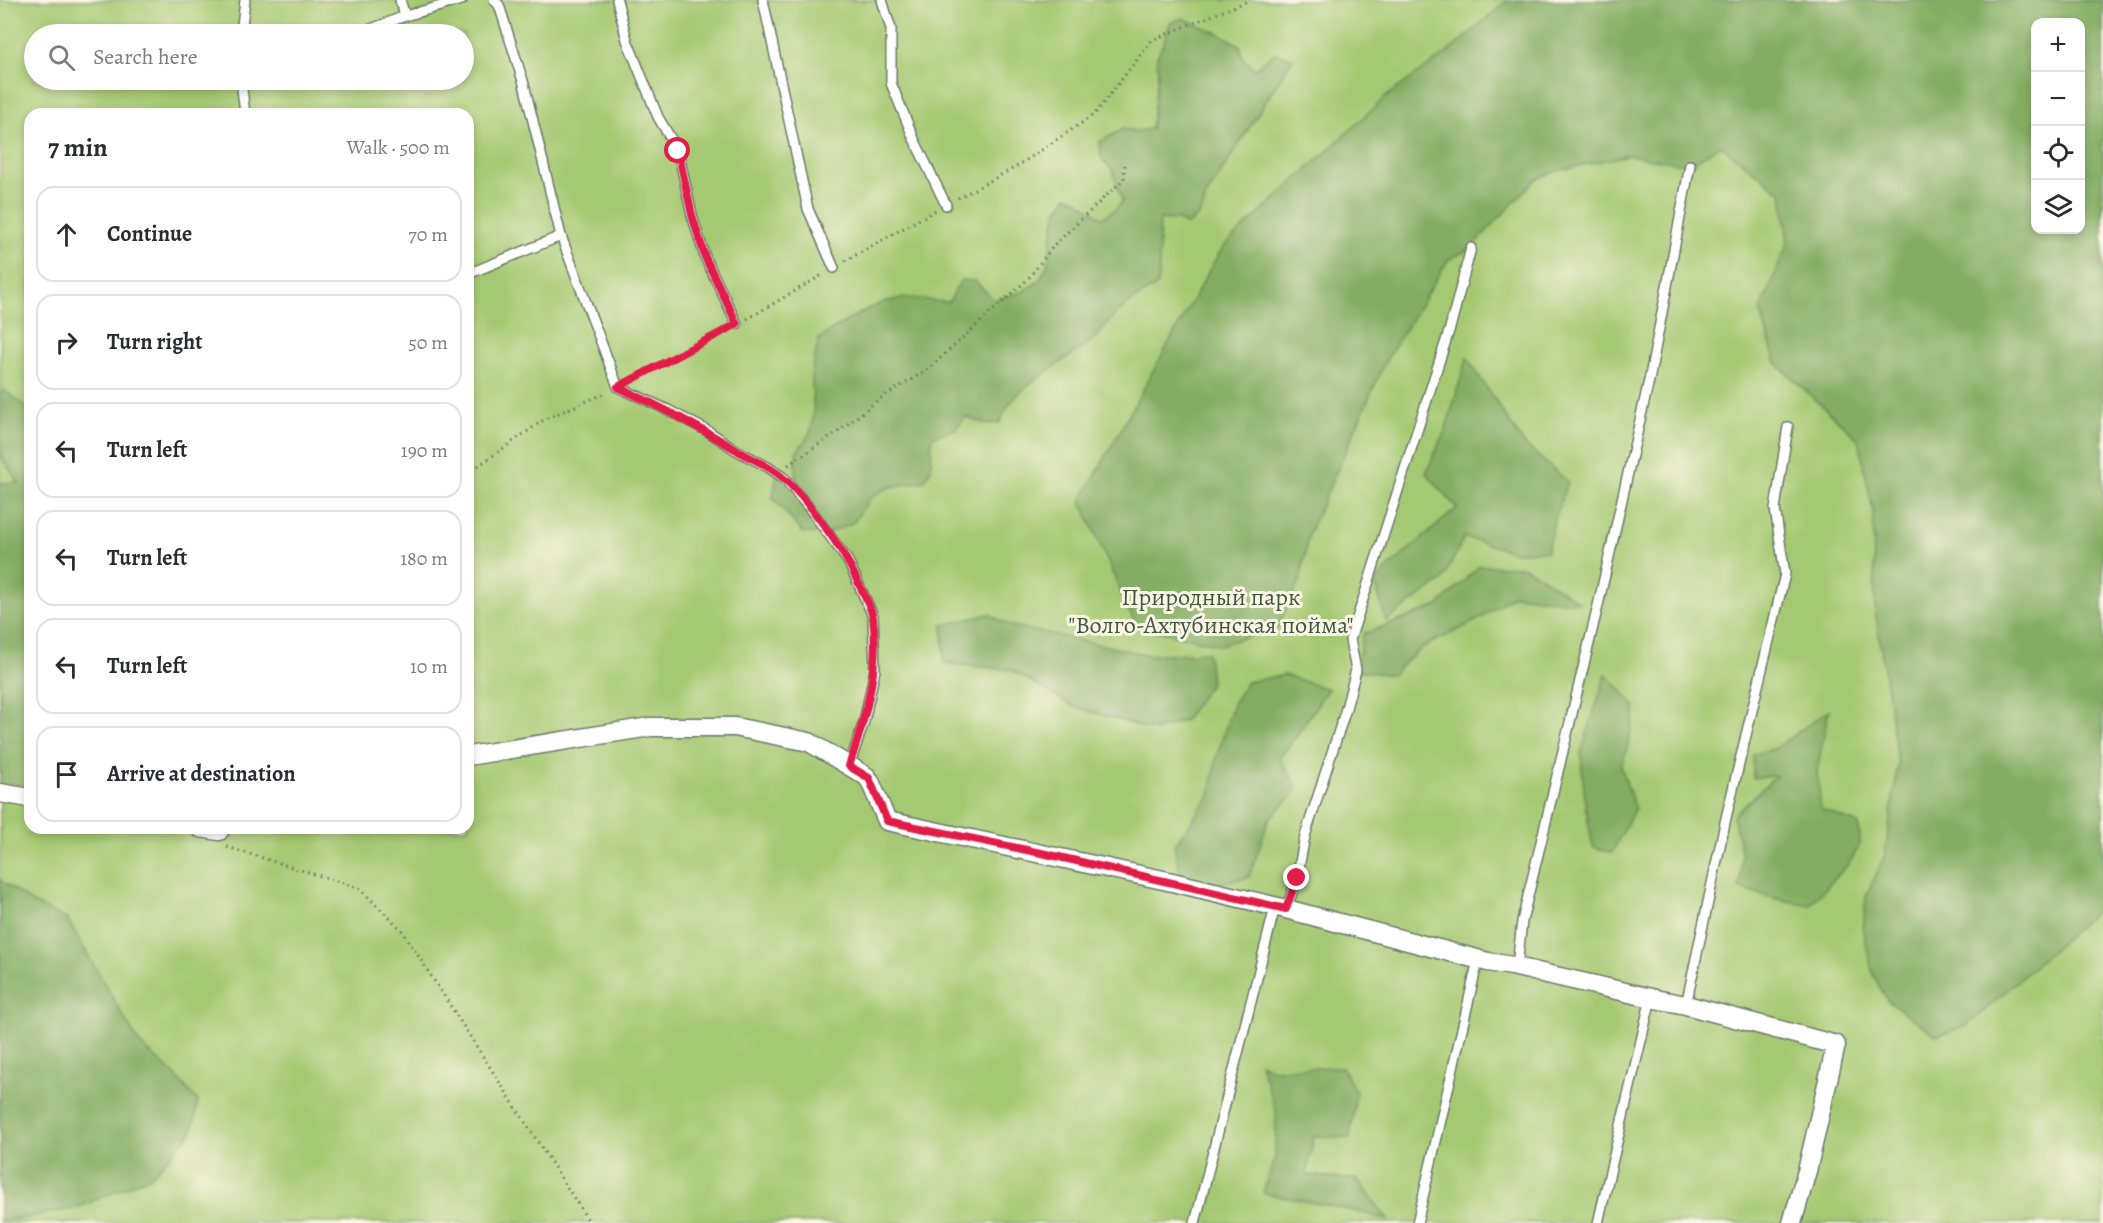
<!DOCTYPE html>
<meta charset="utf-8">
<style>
:root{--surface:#fff;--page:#f2f2f3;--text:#2b2b33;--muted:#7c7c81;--line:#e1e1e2}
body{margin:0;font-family:Alegreya,serif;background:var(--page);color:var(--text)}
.controls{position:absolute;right:18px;top:18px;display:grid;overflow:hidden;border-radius:12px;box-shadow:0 3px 9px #0003}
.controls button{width:54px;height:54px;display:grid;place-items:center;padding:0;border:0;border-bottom:2px solid var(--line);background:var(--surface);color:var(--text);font:30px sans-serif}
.stop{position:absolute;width:18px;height:18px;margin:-14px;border:4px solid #e11d48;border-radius:50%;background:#fff}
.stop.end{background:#e11d48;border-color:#fff;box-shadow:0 2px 6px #0008}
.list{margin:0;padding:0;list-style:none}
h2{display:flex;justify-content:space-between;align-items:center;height:78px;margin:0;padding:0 24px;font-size:26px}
h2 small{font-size:20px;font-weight:400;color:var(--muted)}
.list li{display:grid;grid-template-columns:39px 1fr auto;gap:18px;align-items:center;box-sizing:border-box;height:96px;margin:0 12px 12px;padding:0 12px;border:2px solid var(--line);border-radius:18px}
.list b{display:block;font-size:22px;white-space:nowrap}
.list em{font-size:20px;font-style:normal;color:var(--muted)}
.icon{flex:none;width:33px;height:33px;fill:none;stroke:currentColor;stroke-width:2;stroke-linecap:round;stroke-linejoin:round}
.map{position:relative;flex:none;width:2103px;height:1223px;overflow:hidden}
.search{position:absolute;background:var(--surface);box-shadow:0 3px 9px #0003;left:24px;top:24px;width:450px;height:66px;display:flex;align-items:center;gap:15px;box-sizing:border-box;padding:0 21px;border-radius:33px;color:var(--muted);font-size:22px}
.panel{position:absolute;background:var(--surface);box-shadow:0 3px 9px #0003;left:24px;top:108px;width:450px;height:726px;border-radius:18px}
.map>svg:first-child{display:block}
.green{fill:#a5c972;stroke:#628353;stroke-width:1.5;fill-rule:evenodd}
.forest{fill:#84ad64;stroke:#52754c;stroke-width:1.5;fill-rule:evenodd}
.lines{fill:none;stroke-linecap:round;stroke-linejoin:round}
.lane-casing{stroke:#697868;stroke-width:12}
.street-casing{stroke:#697868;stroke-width:21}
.path{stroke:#697868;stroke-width:3;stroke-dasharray:1.5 4.5;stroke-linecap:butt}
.lane{stroke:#fff;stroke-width:9}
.street{stroke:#fff;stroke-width:18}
.route{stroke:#e11d48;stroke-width:8}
.labels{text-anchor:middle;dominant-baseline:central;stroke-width:6;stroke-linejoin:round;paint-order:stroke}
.park-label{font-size:24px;fill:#3a5940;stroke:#fcf5e5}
</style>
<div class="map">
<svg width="2103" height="1223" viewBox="0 0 2103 1223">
<rect width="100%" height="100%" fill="#fcf5e5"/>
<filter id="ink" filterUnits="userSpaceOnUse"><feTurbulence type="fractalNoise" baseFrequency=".0167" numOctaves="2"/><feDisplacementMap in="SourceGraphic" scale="12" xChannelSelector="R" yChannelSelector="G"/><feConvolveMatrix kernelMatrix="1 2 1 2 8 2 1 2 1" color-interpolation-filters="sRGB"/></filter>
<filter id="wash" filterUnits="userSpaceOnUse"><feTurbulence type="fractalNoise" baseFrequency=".008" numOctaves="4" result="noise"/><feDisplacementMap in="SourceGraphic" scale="24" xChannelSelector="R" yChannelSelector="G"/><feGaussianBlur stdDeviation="1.35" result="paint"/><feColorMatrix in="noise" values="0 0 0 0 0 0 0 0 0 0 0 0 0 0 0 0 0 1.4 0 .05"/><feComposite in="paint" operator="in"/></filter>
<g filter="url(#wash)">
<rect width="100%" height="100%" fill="#f2e6ca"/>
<path class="green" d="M0,0H2103V1223H0ZM2036,22H2080V230H2036ZM34,34H464V80H34ZM30,114H468V828H30Z"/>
<g class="forest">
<path d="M1508,0H2103V905L1968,1025L1937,1036L1887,1000L1873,975L1863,930L1866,897L1885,855L1898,763L1875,609L1873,511L1858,439L1776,363L1760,310L1788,243L1782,193L1720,145L1690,165L1628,155L1556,171L1535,180L1471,248L1448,260L1385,362L1309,533L1300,581L1277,628L1220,645L1136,626L1081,501L1214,262L1224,246L1389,94L1447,53ZM2036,22H2080V230H2036Z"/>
<path d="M1182,18L1220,34L1240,45L1243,58L1255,70L1262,62L1275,53L1293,58L1205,198C1204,211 1198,219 1186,225L1178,220L1160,219C1158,241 1161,263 1158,285C1143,294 1128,302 1116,314C1108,321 1103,331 1095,338C1067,361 1029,378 1008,406C1004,411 1002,418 1000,423L986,424L965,417L957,428L932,437L931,470L924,481L890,487L871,497L853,523L828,533H803L773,498L777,473L796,478V452C823,425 810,404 812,372C813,361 817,349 819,339C845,322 879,296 912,298C924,299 936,302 949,302L961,280L975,281L994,300L1022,292L1038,282L1047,266L1056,214L1067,196L1076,199L1102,218L1117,208L1122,201L1113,171L1101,158L1100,142L1123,129L1136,131L1151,129L1158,72L1157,57L1165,39L1170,23Z"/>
<polygon points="1467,358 1524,444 1568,482 1554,520 1547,551 1514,552 1464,537 1443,580 1386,621 1375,582 1389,567 1457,508 1426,473 1445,431"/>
<polygon points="4,390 30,410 30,797 0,793 0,483 19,483 3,460 0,451 0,393"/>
<polygon points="1479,566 1525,567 1581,603 1514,595 1476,621 1423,647 1391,675 1356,670 1363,634 1438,606"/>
<polygon points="989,614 1008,625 1149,655 1208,652 1211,683 1185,720 1155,731 1072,706 1012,670 944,663 943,625"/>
<polygon points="1606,674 1636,707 1629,741 1621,767 1635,808 1612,853 1593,847 1585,804 1581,753"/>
<path d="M1284,675L1328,689C1311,712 1298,737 1279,758L1299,789L1269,819L1249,877L1220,883L1183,885L1174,846L1210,795L1216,759L1233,704L1247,682Z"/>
<polygon points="1829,710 1817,771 1821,809 1859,824 1860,844 1850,862 1810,905 1777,899 1739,888 1742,855 1733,816 1776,776 1753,778 1753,754 1774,749"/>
<polygon points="0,880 33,903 67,919 139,1043 174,1074 198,1101 192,1132 151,1176 77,1208 0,1222"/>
<path d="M1260,1063L1272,1069L1342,1067L1356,1093L1350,1138L1314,1136L1306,1175L1358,1180L1388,1220C1347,1207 1305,1202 1263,1193L1275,1156L1276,1111Z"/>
</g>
</g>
<g filter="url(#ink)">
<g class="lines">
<defs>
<g id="lane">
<polyline points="494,0 499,5 524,84 561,236"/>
<polyline points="617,0 627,40 658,117 678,151 692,215 705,257 737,324"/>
<polyline points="763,0 808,209 834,268"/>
<polyline points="882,0 891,29 891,83 914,139 946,205"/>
<polyline points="405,16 462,0"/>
<polyline points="241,34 245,0"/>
<polyline points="358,34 405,16 400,0"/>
<polyline points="241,80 245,114"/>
<polyline points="468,274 561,236 618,387 668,410 708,431 736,450 768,467 784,478 811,510 848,561 873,616 875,670 864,722 849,766"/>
<polyline points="1286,910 1297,878 1305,836 1345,712 1356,670 1350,640 1450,328 1471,248"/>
<polyline points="1517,967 1522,921 1597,610 1650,376 1690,165"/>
<polyline points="1686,1005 1726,818 1785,574 1775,509 1788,427"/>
<polyline points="1195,1223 1275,907"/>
<polyline points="1417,1223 1478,960"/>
<polyline points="1598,1223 1651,998"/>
</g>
<g id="street">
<polyline points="468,756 650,727 735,727 809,742 866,776 870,781 887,821 1168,881 1286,909 1488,962 1512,966 1660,1000 1686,1005 1836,1045 1807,1171 1792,1223"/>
<polyline points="0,793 30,798"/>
<polyline points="200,828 219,831 221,828"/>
</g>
</defs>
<use href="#lane" class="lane-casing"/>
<use href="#street" class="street-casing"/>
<g class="path">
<polyline points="958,198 1016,167 1095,114 1152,40 1250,0"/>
<polyline points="845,261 936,210"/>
<polyline points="747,319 824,274"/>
<polyline points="634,380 725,331"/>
<polyline points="788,465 839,431 878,400 927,370 1027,280 1055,244 1124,179 1125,162"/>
<polyline points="468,473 545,419 606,393"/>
<polyline points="227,847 359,888 401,929 590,1223"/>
</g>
<use href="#lane" class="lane"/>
<use href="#street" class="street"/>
</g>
</g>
<g class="lines" filter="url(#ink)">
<path class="route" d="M678,151L692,215L705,257L737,324L618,387C659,406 697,426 735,449C751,459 768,465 782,477C805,496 843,549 855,576C861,589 871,605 873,618C880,669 865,718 849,766L869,778L887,821L1046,854L1286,909L1297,878"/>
</g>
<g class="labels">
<g class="park-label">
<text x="1211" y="597">Природный парк<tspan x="1211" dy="28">"Волго-Ахтубинская пойма"</tspan></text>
</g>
</g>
</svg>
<div class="controls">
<button>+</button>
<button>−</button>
<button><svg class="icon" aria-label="locate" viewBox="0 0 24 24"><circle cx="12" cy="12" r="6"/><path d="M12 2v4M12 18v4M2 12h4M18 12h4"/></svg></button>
<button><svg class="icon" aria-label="layers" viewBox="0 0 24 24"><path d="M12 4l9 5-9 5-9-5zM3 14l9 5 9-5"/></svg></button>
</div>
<div class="stop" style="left:678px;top:151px"></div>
<div class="stop end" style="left:1297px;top:878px"></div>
<div class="search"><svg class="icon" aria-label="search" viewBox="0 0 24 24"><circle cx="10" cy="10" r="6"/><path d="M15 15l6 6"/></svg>Search here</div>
<section class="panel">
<h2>7 min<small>Walk · 500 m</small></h2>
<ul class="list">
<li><svg class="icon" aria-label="ahead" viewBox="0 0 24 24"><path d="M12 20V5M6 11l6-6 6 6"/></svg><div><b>Continue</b></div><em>70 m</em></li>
<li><svg class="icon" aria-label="right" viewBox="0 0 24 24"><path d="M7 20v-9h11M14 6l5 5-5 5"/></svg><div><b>Turn right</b></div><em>50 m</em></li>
<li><svg class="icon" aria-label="left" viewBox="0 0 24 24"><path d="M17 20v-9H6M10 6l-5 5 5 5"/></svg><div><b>Turn left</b></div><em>190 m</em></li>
<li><svg class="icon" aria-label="left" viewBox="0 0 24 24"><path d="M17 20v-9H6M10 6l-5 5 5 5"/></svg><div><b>Turn left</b></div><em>180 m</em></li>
<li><svg class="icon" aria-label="left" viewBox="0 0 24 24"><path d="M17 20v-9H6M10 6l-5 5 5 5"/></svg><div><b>Turn left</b></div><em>10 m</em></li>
<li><svg class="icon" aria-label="arrive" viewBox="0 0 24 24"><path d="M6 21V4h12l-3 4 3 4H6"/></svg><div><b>Arrive at destination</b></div></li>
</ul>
</section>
</div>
